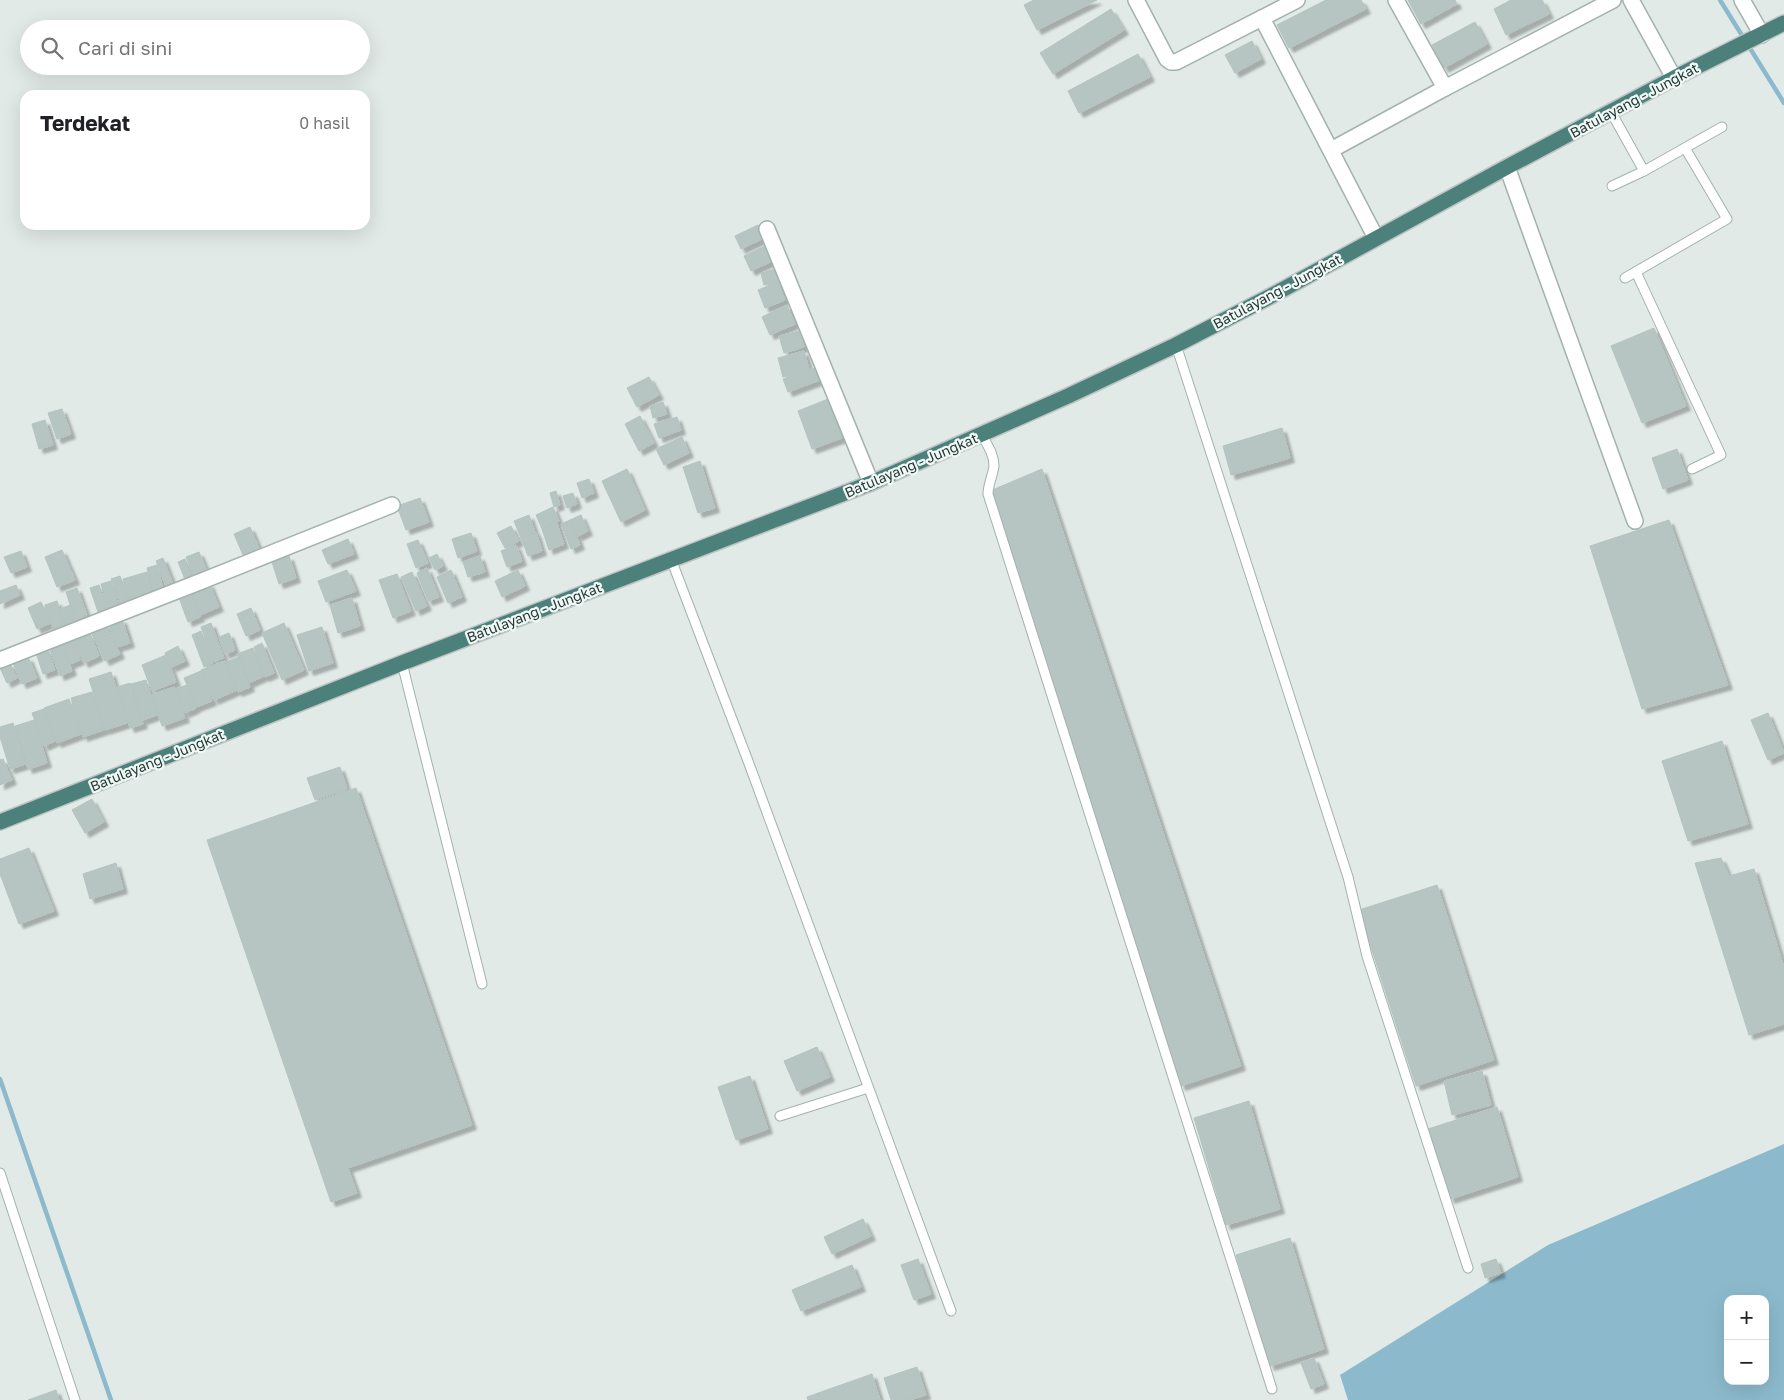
<!DOCTYPE html>
<html lang="id">
<meta charset="utf-8">
<style>
:root{--surface:#fff;--page:#f2f2f2;--text:#202124;--muted:#757577;--line:#e0e0e0}
body{margin:0;font-family:"Golos Text",sans-serif;background:var(--page);color:var(--text)}
.controls{position:absolute;right:15px;bottom:15px;display:grid;overflow:hidden;border-radius:10px;box-shadow:0 5px 20px #0002}
.controls button{width:45px;height:45px;display:grid;place-items:center;padding:0;border:0;border-bottom:1px solid var(--line);background:var(--surface);color:var(--text);font:25px sans-serif}
.list{margin:0;padding:0;list-style:none}
h2{display:flex;justify-content:space-between;align-items:center;height:65px;margin:0;padding:0 20px;font-size:21px}
h2 small{font-size:16px;font-weight:400;color:var(--muted)}
.icon{flex:none;width:28px;height:28px;fill:none;stroke:currentColor;stroke-width:2;stroke-linecap:round;stroke-linejoin:round}
.map{position:relative;flex:none;width:1784px;height:1400px;overflow:hidden}
.search{position:absolute;background:var(--surface);box-shadow:0 5px 20px #0002;left:20px;top:20px;width:350px;height:55px;display:flex;align-items:center;gap:12px;box-sizing:border-box;padding:0 18px;border-radius:28px;color:var(--muted);font-size:19px}
.panel{position:absolute;background:var(--surface);box-shadow:0 5px 20px #0002;left:20px;top:90px;width:350px;height:140px;border-radius:15px}
.map>svg:first-child{display:block}
.water{fill:#8cbacc;fill-rule:evenodd}
.lines{fill:none;stroke-linecap:round;stroke-linejoin:round}
.stream{stroke:#8cbacc;stroke-width:4.5}
.building{fill:#b6c5c1;stroke:#b4c3bf;filter:url(#shadow)}
.service-casing{stroke:#a4b2ae;stroke-width:11}
.minor-casing{stroke:#a4b2ae;stroke-width:18}
.trunk-casing{stroke:#bdc4c3;stroke-width:18}
.service{stroke:#fff;stroke-width:9}
.minor{stroke:#fff;stroke-width:15}
.trunk{stroke:#4c807a;stroke-width:15}
.labels{text-anchor:middle;dominant-baseline:central;stroke-width:4.5;stroke-linejoin:round;paint-order:stroke}
.street-label{font-size:14px;fill:#223a36;stroke:#f1f7f5}
</style>
<div class="map">
<svg width="1784" height="1400" viewBox="0 0 1784 1400">
<defs>
<filter id="shadow"><feDropShadow dx="4.5" dy="4.5" stdDeviation="1" flood-color="#0004"/></filter>
</defs>
<rect width="100%" height="100%" fill="#e1eae7"/>
<path class="water" d="M1784,1144V1400H1348L1340,1375L1548,1245ZM1728,1299H1765V1381H1728Z"/>
<g class="lines">
<g class="stream">
<polyline points="1720,0 1784,103"/>
<polyline points="0,1079 111,1400"/>
</g>
</g>
<g class="building">
<polygon points="1034,0 1097,0 1037,30 1024,5"/>
<polygon points="1326,0 1361,0 1366,9 1289,48 1277,25"/>
<polygon points="1408,0 1455,0 1457,4 1421,24"/>
<polygon points="1511,0 1542,0 1549,14 1506,35 1494,9"/>
<polygon points="1111,9 1124,30 1053,74 1040,53"/>
<polygon points="1475,22 1487,44 1444,68 1432,45"/>
<polygon points="1252,41 1261,59 1235,73 1225,55"/>
<polygon points="1138,54 1150,77 1079,113 1068,91"/>
<polygon points="758,225 764,238 741,249 735,236"/>
<polygon points="765,246 772,261 751,271 744,256"/>
<polygon points="776,269 779,281 764,285 761,273"/>
<polygon points="778,282 785,300 765,308 758,290"/>
<polygon points="787,305 795,324 770,335 762,317"/>
<polygon points="1654,328 1686,406 1642,423 1611,346"/>
<polygon points="799,331 804,347 784,353 779,336"/>
<polygon points="804,351 809,369 783,377 778,358"/>
<polygon points="815,368 820,380 788,392 783,379"/>
<polygon points="649,377 659,395 637,407 627,388"/>
<polygon points="828,399 842,438 812,449 798,411"/>
<polygon points="663,402 667,414 653,418 650,406"/>
<polygon points="62,409 71,434 57,439 48,413"/>
<polygon points="640,416 654,443 639,451 625,424"/>
<polygon points="677,417 681,430 659,438 654,424"/>
<polygon points="45,420 53,445 39,449 32,424"/>
<polygon points="1282,428 1290,458 1231,475 1223,446"/>
<polygon points="682,437 689,453 664,465 656,449"/>
<polygon points="1677,449 1688,480 1663,489 1652,458"/>
<polygon points="700,461 715,508 698,513 683,467"/>
<polygon points="627,469 645,510 621,522 602,481"/>
<polygon points="1042,469 1241,1066 1181,1086 990,491"/>
<polygon points="589,479 594,493 582,498 577,483"/>
<polygon points="556,491 560,505 554,507 550,493"/>
<polygon points="573,493 577,504 567,508 563,496"/>
<polygon points="420,498 429,522 406,530 397,506"/>
<polygon points="553,507 559,521 542,529 536,515"/>
<polygon points="529,515 535,532 521,538 514,521"/>
<polygon points="581,515 588,531 578,536 570,520"/>
<polygon points="570,520 580,545 571,549 561,524"/>
<polygon points="1669,520 1728,685 1642,709 1590,546"/>
<polygon points="557,523 564,544 549,550 542,529"/>
<polygon points="511,526 519,541 505,548 497,533"/>
<polygon points="250,527 259,548 243,555 234,534"/>
<polygon points="536,532 542,551 528,556 521,538"/>
<polygon points="471,533 477,551 458,558 452,539"/>
<polygon points="348,539 354,554 328,564 322,550"/>
<polygon points="418,540 428,563 416,568 407,544"/>
<polygon points="516,545 522,561 507,567 501,551"/>
<polygon points="62,550 75,580 57,587 45,557"/>
<polygon points="21,551 27,567 11,573 4,557"/>
<polygon points="199,552 209,576 195,581 186,557"/>
<polygon points="437,554 443,566 435,570 429,558"/>
<polygon points="289,556 296,578 279,584 272,562"/>
<polygon points="480,556 485,572 468,577 463,562"/>
<polygon points="163,558 175,589 168,591 156,561"/>
<polygon points="185,559 194,579 186,582 178,562"/>
<polygon points="157,565 163,589 153,592 147,568"/>
<polygon points="427,568 439,597 428,601 417,573"/>
<polygon points="347,570 356,591 326,602 318,581"/>
<polygon points="451,570 462,597 448,603 437,577"/>
<polygon points="518,570 525,586 502,597 495,581"/>
<polygon points="147,572 154,596 131,603 123,579"/>
<polygon points="412,572 427,606 416,611 401,577"/>
<polygon points="397,574 411,611 393,618 379,580"/>
<polygon points="120,576 130,603 121,606 111,579"/>
<polygon points="111,581 119,608 109,611 101,584"/>
<polygon points="209,583 219,607 200,615 190,590"/>
<polygon points="16,585 20,595 0,604 0,591"/>
<polygon points="99,585 107,609 98,612 90,588"/>
<polygon points="77,588 87,615 75,620 66,592"/>
<polygon points="190,590 200,617 188,622 178,595"/>
<polygon points="352,598 360,626 338,633 330,605"/>
<polygon points="57,601 66,628 54,632 45,605"/>
<polygon points="41,602 51,623 37,629 28,608"/>
<polygon points="70,605 76,624 66,627 60,609"/>
<polygon points="251,608 260,630 246,636 237,614"/>
<polygon points="122,619 130,643 117,647 109,623"/>
<polygon points="105,623 120,654 105,661 90,630"/>
<polygon points="211,623 224,658 214,661 201,627"/>
<polygon points="284,623 304,670 282,680 262,633"/>
<polygon points="322,627 333,663 309,671 297,635"/>
<polygon points="201,631 213,663 204,667 192,635"/>
<polygon points="90,633 99,656 84,663 74,640"/>
<polygon points="229,633 235,650 225,654 219,637"/>
<polygon points="74,641 80,660 70,664 63,644"/>
<polygon points="262,643 274,673 265,677 254,647"/>
<polygon points="63,645 72,671 60,676 50,650"/>
<polygon points="178,646 185,661 172,667 165,653"/>
<polygon points="253,648 264,676 249,683 237,654"/>
<polygon points="48,649 55,670 43,674 36,653"/>
<polygon points="166,655 176,682 152,691 142,665"/>
<polygon points="28,657 37,678 22,684 13,663"/>
<polygon points="239,657 250,687 238,692 226,662"/>
<polygon points="225,661 237,690 214,700 201,670"/>
<polygon points="10,663 17,678 7,683 0,668"/>
<polygon points="201,671 212,701 196,707 184,678"/>
<polygon points="111,672 127,723 105,730 89,679"/>
<polygon points="146,680 157,715 143,720 131,684"/>
<polygon points="130,683 143,724 130,728 117,687"/>
<polygon points="187,685 196,708 185,713 175,689"/>
<polygon points="174,687 185,718 162,726 151,695"/>
<polygon points="92,692 104,730 83,737 71,698"/>
<polygon points="69,699 81,734 57,743 44,708"/>
<polygon points="44,709 55,741 44,746 32,713"/>
<polygon points="1768,713 1784,753 1768,760 1751,720"/>
<polygon points="34,720 47,763 28,769 15,726"/>
<polygon points="13,723 26,764 10,769 0,737 0,727"/>
<polygon points="1722,741 1748,824 1688,841 1662,761"/>
<polygon points="3,759 12,780 0,785 0,760"/>
<polygon points="340,767 347,789 315,800 307,778"/>
<polygon points="356,788 472,1125 348,1168 357,1193 331,1202 207,840"/>
<polygon points="92,799 104,822 85,833 72,810"/>
<polygon points="29,848 54,911 19,924 0,874 0,859"/>
<polygon points="1721,858 1729,876 1754,869 1784,968 1784,1024 1749,1035 1695,863"/>
<polygon points="116,863 123,889 90,899 83,874"/>
<polygon points="1437,885 1494,1060 1416,1086 1359,910"/>
<polygon points="817,1047 830,1077 797,1091 784,1061"/>
<polygon points="1482,1071 1491,1105 1452,1115 1444,1081"/>
<polygon points="750,1076 768,1129 736,1140 718,1087"/>
<polygon points="1249,1101 1280,1209 1226,1225 1194,1118"/>
<polygon points="1497,1107 1518,1177 1450,1199 1428,1129"/>
<polygon points="863,1219 871,1236 832,1254 824,1237"/>
<polygon points="1290,1238 1324,1349 1270,1366 1236,1255"/>
<polygon points="918,1259 931,1294 914,1300 901,1265"/>
<polygon points="1496,1259 1501,1273 1485,1278 1481,1264"/>
<polygon points="852,1265 861,1287 801,1311 792,1290"/>
<polygon points="1314,1358 1324,1384 1311,1389 1301,1363"/>
<polygon points="917,1367 926,1395 909,1400 891,1400 884,1378"/>
<polygon points="872,1374 880,1400 808,1400 807,1397"/>
<polygon points="56,1390 59,1400 28,1400"/>
</g>
<g class="lines">
<defs>
<g id="service">
<polyline points="1611,112 1644,171 1722,127"/>
<polyline points="1612,186 1644,171"/>
<polyline points="1636,272 1721,455 1692,469"/>
<polyline points="1625,278 1727,219 1685,148"/>
<polyline points="1176,345 1348,877 1367,956 1468,1268"/>
<path d="M981,435C987,443 994,455 994,466C993,475 988,484 988,494L1272,1389"/>
<polyline points="671,559 748,761 951,1311"/>
<polyline points="402,663 482,984"/>
<polyline points="780,1116 868,1088"/>
<polyline points="0,1173 75,1400"/>
</g>
<g id="minor">
<polyline points="1136,0 1167,59 1171,62 1176,62 1297,0"/>
<polyline points="1631,0 1674,78"/>
<polyline points="1742,0 1762,35"/>
<polyline points="1262,18 1376,238"/>
<polyline points="1445,88 1613,0"/>
<polyline points="1331,150 1445,88 1396,0"/>
<polyline points="1507,167 1635,521"/>
<polyline points="767,229 871,483"/>
<polyline points="0,660 202,581 392,505"/>
</g>
<polyline id="trunk" points="0,822 402,663 871,483 1068,396 1176,345 1269,297 1507,167 1674,78 1784,23"/>
</defs>
<use href="#service" class="service-casing"/>
<use href="#minor" class="minor-casing"/>
<use href="#trunk" class="trunk-casing"/>
<use href="#service" class="service"/>
<use href="#minor" class="minor"/>
<use href="#trunk" class="trunk"/>
</g>
<g class="labels">
<g class="street-label">
<text transform="translate(1634 100) rotate(-28)">Batulayang - Jungkat</text>
<text transform="translate(1277 291) rotate(-28)">Batulayang - Jungkat</text>
<text transform="translate(911 465) rotate(-23)">Batulayang - Jungkat</text>
<text transform="translate(534 612) rotate(-21)">Batulayang - Jungkat</text>
<text transform="translate(157 760) rotate(-22)">Batulayang - Jungkat</text>
</g>
</g>
</svg>
<div class="controls">
<button>+</button>
<button>−</button>
</div>
<div class="search"><svg class="icon" aria-label="search" viewBox="0 0 24 24"><circle cx="10" cy="10" r="6"/><path d="M15 15l6 6"/></svg>Cari di sini</div>
<section class="panel">
<h2>Terdekat<small>0 hasil</small></h2>
<ul class="list">
</ul>
</section>
</div>
